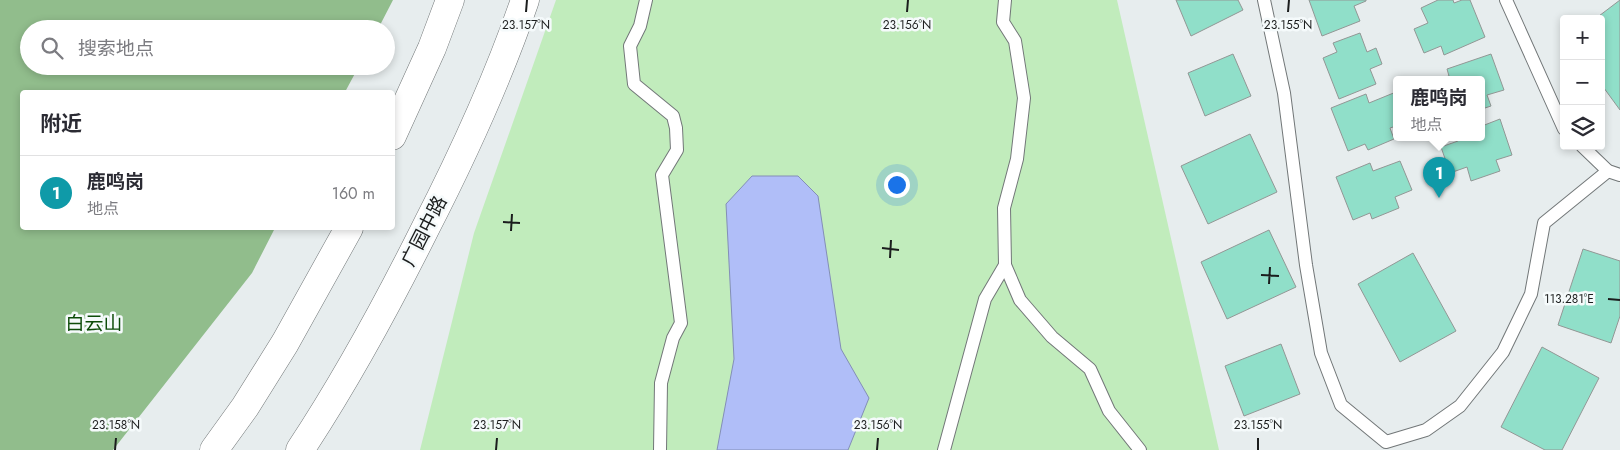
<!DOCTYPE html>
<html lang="zh">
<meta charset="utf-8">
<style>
:root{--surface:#fff;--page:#f2f2f3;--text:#2b2b33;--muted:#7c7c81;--line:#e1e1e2;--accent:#ab4712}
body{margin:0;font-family:Jost,"Noto Sans SC",sans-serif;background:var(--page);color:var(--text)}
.controls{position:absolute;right:15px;top:15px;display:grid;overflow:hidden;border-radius:5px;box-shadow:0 2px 8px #0003}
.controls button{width:45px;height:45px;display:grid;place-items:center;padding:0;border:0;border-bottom:1px solid var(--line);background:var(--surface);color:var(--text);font:25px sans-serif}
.you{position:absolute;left:896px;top:184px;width:18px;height:18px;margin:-12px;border:4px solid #fff;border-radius:50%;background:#1a73e8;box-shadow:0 0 0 8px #1a73e833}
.badge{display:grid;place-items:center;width:32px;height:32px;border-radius:50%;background:var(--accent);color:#fff;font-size:16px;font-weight:700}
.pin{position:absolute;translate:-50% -41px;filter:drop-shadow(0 1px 2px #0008)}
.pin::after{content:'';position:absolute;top:26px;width:18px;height:15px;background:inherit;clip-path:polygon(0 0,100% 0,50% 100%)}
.popup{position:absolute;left:1393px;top:76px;width:92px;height:65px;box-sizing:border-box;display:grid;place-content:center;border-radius:5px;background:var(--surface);filter:drop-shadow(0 1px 4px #0005);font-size:16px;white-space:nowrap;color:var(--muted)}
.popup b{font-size:19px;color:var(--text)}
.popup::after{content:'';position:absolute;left:50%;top:100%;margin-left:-10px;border:10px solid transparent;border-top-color:var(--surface)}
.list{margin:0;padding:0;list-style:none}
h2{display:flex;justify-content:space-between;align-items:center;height:65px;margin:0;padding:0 20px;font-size:21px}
h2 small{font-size:16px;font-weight:400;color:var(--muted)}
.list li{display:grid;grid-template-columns:32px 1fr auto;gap:15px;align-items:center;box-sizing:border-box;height:75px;padding:0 20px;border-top:1px solid var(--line)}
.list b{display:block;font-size:19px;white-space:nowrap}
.list p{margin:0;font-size:16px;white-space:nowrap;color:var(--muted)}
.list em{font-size:16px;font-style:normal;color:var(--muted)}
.icon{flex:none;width:28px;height:28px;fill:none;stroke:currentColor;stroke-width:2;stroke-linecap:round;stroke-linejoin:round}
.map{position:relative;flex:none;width:1620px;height:450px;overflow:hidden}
.search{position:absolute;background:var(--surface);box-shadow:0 2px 8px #0003;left:20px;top:20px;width:375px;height:55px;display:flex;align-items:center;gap:12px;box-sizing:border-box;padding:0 18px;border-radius:28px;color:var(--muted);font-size:19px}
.panel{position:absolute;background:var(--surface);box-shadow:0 2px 8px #0003;left:20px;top:90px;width:375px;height:140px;border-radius:5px}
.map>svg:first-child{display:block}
.green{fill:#c1ecbc}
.forest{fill:#91bd8c}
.water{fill:#b0bef8;stroke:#838eb6}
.building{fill:#90dfc9;stroke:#929795}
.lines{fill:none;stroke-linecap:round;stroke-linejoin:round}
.lane-casing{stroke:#727778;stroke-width:14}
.primary-casing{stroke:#727778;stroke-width:29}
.lane{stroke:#fff;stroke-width:12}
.primary{stroke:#fff;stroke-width:28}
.ticks{fill:none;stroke:#1b1d1d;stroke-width:2}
.labels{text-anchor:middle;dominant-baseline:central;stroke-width:5;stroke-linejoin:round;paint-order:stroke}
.street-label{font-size:19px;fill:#1b1d1d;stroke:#f5fafb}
.park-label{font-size:19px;fill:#0d4c09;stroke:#f5fafb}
.ticks-label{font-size:12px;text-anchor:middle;fill:#1b1d1d;stroke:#f5fafb;stroke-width:5;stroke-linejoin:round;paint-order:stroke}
</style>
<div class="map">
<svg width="1620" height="450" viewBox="0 0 1620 450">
<rect width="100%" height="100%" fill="#e7edee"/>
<polygon class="green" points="556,0 1117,0 1219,450 420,450 474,233"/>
<polygon class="forest" points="0,0 393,0 378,29 29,29 29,66 359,66 345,92 22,92 22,228 275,228 252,273 113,450 0,450"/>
<polygon class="water" points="752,176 798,176 818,196 841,349 869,398 848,450 717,450 734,359 726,204"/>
<g class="building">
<polygon points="1176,0 1238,0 1243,10 1191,36"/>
<polygon points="1309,0 1366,0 1366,1 1354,6 1360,21 1322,36"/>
<polygon points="1438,0 1453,0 1454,3 1462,0 1470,0 1485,37 1444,55 1441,46 1424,53 1414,29 1428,23 1421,8"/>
<polygon points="1620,0 1620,110 1601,84 1601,19 1595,19"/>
<polygon points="1360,33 1367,52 1376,48 1382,64 1370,69 1376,84 1339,99 1323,58 1337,52 1333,43"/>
<polygon points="1233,54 1251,96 1205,116 1188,73"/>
<polygon points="1491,54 1504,90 1487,95 1491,106 1482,109 1482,79 1438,79 1449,76 1447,69"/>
<polygon points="1396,92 1396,126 1390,128 1394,139 1368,150 1365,144 1348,151 1331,108 1366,94 1369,103"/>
<polygon points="1500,119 1512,155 1496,160 1500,171 1471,181 1467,167 1450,173 1441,147 1458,141 1456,137 1482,137 1482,126"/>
<polygon points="1250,134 1277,192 1208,224 1181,166"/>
<polygon points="1400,161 1412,190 1395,197 1399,208 1372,219 1370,213 1353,220 1336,177 1370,163 1373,171"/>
<polygon points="1269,230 1296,287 1227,319 1201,262"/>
<polygon points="1583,249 1620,261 1620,316 1611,343 1558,325"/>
<polygon points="1413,253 1456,331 1400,362 1358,284"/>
<polygon points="1281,344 1300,394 1244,416 1225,366"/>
<polygon points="1542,347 1599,378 1562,450 1545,450 1501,427"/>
</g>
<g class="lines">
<defs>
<g id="lane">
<polyline points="646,0 640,26 630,46 634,84 673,116 676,128 677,150 662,175 681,323 673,338 661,383 660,450"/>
<polyline points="1264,0 1284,93 1306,265 1321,353 1341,405 1386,442 1426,430 1460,406 1503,352 1531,294 1544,223 1608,171"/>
<polyline points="1506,0 1564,129"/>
<polyline points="1582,146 1608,171 1620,175"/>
<polyline points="1005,265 1020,300 1052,337 1090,369 1109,411 1140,450"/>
<polyline points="944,450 985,299 1005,265 1004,208 1017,159 1024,98 1015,41 1003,22 1005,0"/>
</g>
<g id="primary">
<polyline points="392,136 432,48 450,0"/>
<polyline points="214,450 245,407 285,343 349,228"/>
<path d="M300,450C347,379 387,305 425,229C463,155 498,79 525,0"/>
</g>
</defs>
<use href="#lane" class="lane-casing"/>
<use href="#primary" class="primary-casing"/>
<use href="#lane" class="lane"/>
<use href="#primary" class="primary"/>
</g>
<path class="ticks" d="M526,12L527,0M907,12L908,0M1288,12L1289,0M503,222L520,223M511,231L512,214M882,248L899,250M890,258L891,240M1261,275L1279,276M1269,284L1270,267M1608,299L1620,300M115,450L116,438M496,450L497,438M877,450L878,438M1258,450V438"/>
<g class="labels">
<g class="street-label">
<text transform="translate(424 231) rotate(-63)">广园中路</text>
</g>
<g class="park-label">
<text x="94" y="323">白云山</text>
</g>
</g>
<g class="ticks-label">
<text x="526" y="29">23.157°N</text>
<text x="907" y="29">23.156°N</text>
<text x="1288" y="29">23.155°N</text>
<text x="1569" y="303">113.281°E</text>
<text x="116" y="429">23.158°N</text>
<text x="497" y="429">23.157°N</text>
<text x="878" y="429">23.156°N</text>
<text x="1258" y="429">23.155°N</text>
</g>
</svg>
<div class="controls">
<button>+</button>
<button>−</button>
<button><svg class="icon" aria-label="layers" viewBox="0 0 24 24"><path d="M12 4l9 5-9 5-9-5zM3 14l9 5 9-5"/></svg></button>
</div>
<div class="you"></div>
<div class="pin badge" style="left:1439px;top:198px;background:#0f9aa8">1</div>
<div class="popup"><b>鹿鸣岗</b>地点</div>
<div class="search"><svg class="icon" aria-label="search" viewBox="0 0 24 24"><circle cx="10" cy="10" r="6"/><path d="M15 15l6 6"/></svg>搜索地点</div>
<section class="panel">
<h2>附近<small></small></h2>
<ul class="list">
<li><span class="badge" style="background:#0f9aa8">1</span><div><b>鹿鸣岗</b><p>地点</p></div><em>160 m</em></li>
</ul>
</section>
</div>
